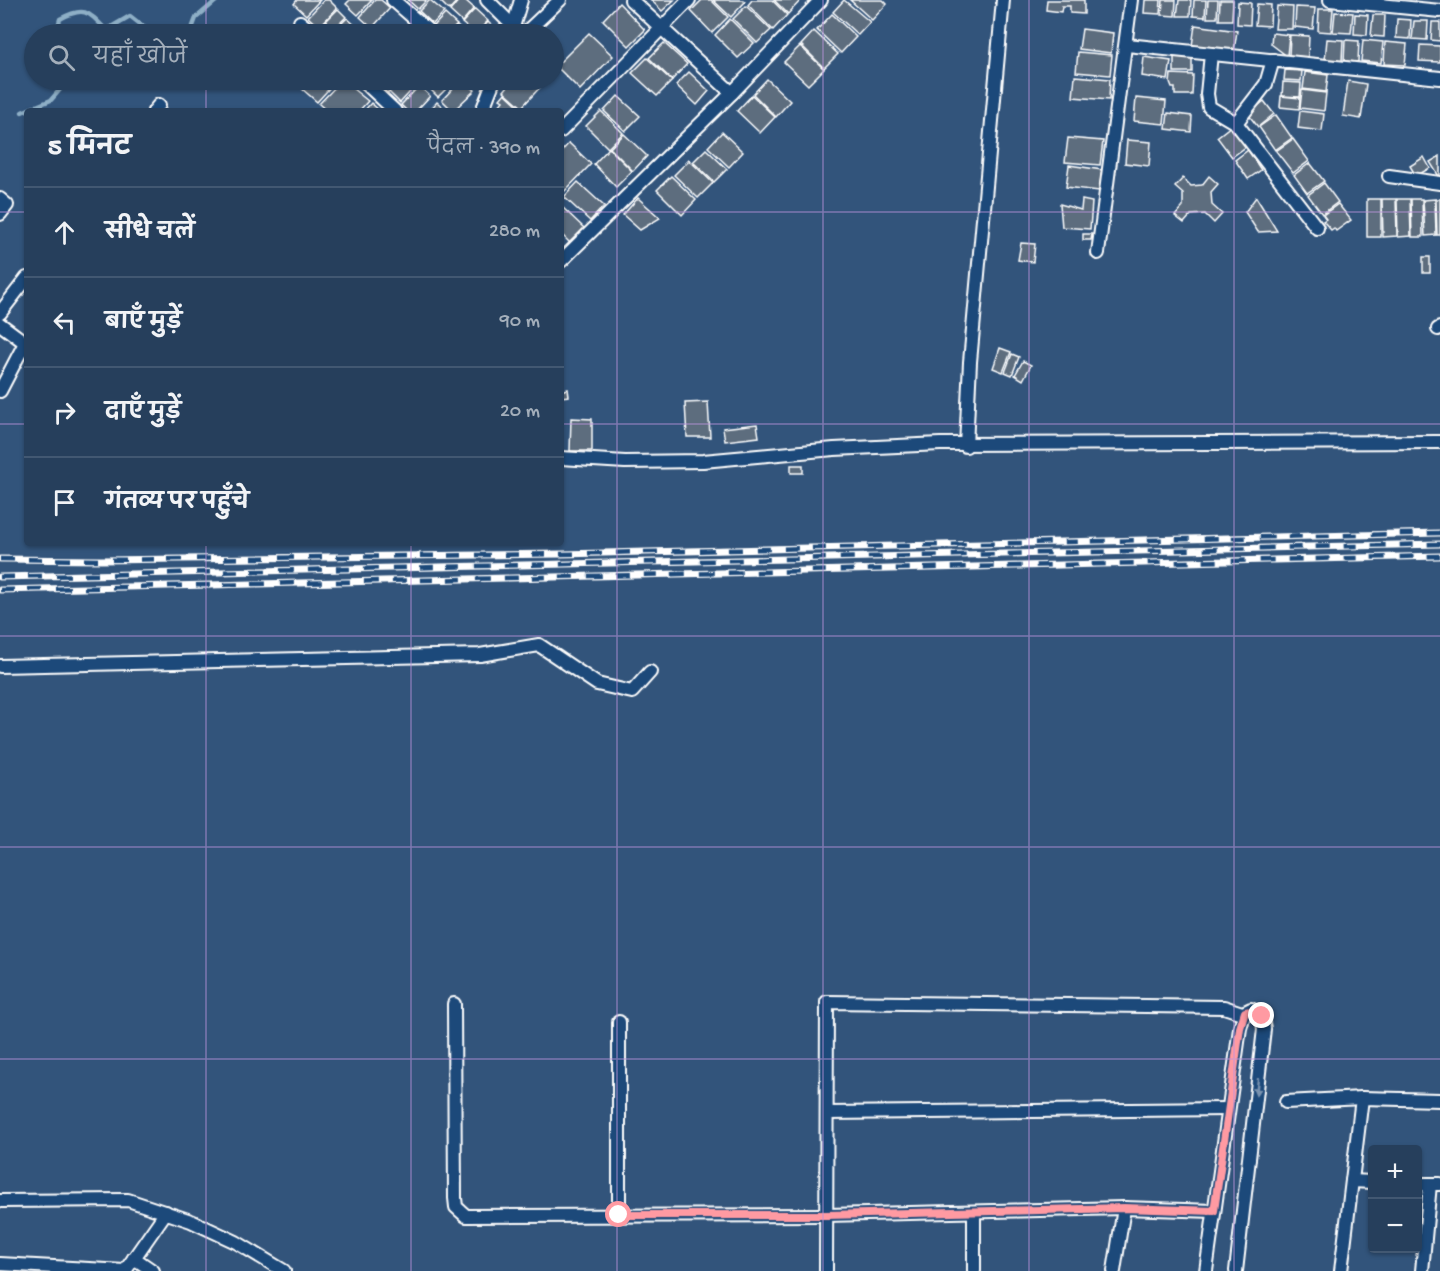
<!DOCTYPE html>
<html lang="hi">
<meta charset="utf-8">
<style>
:root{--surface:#263f5c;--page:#324a65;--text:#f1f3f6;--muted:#a4afbb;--line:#425872}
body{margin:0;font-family:"Gochi Hand","Playpen Sans Deva",sans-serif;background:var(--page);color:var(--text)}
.controls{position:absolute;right:18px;bottom:18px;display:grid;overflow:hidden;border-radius:6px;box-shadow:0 2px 4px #0004}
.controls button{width:54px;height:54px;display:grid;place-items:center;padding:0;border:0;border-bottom:2px solid var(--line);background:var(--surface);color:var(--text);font:30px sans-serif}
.stop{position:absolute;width:18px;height:18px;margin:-14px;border:4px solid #ff9aa2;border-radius:50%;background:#fff}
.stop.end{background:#ff9aa2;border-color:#fff;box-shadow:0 2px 6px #0008}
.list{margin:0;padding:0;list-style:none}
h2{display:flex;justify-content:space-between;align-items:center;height:78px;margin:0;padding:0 24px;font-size:26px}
h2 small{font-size:20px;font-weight:400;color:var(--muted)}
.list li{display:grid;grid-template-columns:39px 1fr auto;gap:18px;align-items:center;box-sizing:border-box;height:90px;padding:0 24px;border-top:2px solid var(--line)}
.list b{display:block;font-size:22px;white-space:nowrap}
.list em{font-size:20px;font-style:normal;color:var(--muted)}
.icon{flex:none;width:33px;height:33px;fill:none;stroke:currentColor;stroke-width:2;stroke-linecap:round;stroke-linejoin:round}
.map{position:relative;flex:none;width:1440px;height:1271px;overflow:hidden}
.search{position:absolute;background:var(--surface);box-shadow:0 2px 4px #0004;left:24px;top:24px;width:540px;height:66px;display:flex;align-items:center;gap:15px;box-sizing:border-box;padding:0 21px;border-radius:33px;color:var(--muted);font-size:22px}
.panel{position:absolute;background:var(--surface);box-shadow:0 2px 4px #0004;left:24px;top:108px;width:540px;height:438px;border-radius:6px}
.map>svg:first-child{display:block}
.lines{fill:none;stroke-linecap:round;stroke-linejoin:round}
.stream{stroke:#8eafc6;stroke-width:4.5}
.building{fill:#5d6d7e;stroke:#fff;stroke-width:1.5}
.minor-casing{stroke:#fff;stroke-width:16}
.minor{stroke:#1f4a7a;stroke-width:12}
.rail-casing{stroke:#fff;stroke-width:7}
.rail{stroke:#1f4a7a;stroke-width:4.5;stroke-dasharray:14;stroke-linecap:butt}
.oneway{fill:#7992af}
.route{stroke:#ff9aa2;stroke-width:8}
.grid{fill:none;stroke:#bd96df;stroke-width:1.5;stroke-opacity:0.55}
</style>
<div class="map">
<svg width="1440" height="1271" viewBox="0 0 1440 1271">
<rect width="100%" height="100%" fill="#32547b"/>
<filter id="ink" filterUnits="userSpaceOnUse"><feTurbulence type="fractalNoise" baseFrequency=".0167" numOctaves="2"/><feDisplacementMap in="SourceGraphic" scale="12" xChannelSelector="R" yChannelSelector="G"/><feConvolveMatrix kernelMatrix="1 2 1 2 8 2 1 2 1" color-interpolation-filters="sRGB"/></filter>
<g filter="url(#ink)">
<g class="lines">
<g class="stream">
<path d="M56,34L60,19C84,6 88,11 106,30L130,16L144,27L146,34"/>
<polyline points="190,34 196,18 217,0"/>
<polyline points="174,80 177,82 181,80"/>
<polyline points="22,112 51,100 68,80"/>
</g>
</g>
<g class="building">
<polygon points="297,0 320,0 306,15 294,4"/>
<polygon points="324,0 329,0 337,8 319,27 308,17"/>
<polygon points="350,0 372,0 358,15 346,4"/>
<polygon points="375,0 381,0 390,8 372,28 360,17"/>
<polygon points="408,0 427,0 418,9"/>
<polygon points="430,0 444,12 433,24 419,11"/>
<polygon points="439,0 458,0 449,10"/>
<polygon points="459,0 465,0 474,8 462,22 450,11"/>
<polygon points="651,0 674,0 662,11"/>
<polygon points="702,0 711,0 728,17 712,33 691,11"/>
<polygon points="713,0 743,0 745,2 731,17"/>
<polygon points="752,0 772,0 787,15 773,30 748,5"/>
<polygon points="774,0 801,0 788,14"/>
<polygon points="844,0 870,22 858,35 833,12"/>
<polygon points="850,0 883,0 887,4 872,20"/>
<polygon points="1047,0 1084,0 1084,14 1070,13 1070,6 1062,6 1061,12 1046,10"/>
<polygon points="1145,0 1161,0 1160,14 1144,13"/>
<polygon points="1163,0 1176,0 1175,16 1162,15"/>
<polygon points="1179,0 1191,0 1190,16 1177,16"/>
<polygon points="1194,0 1206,0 1205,17 1193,16"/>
<polygon points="1208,0 1218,0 1217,18 1207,18"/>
<polygon points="1220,0 1233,0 1232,20 1219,20"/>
<polygon points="1238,2 1251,3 1250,25 1237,24"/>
<polygon points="619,3 645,30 629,46 603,20"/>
<polygon points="1257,4 1271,5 1270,26 1255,25"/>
<polygon points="746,6 771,30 757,43 733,19"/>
<polygon points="1277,6 1293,7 1292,29 1275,29"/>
<polygon points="1296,7 1315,8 1313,29 1295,27"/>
<polygon points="338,9 346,17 329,34 325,34 319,28"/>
<polygon points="475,9 488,21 475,34 462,23"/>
<polygon points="1319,9 1333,9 1331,32 1318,31"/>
<polygon points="1335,12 1353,13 1351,33 1333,32"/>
<polygon points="445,14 457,25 448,34 444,34 434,26"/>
<polygon points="832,14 856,37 841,53 817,30"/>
<polygon points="1355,14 1368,15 1367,35 1354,34"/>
<polygon points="1373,15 1385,15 1384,37 1371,36"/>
<polygon points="347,18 358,28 351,34 331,34"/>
<polygon points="730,19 754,43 738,58 715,35"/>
<polygon points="1397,19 1411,20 1410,39 1396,38"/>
<polygon points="1414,21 1428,21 1427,40 1412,39"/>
<polygon points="488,22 501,34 477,34"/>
<polygon points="1432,22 1440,22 1440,41 1431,40"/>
<polygon points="1195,25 1237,31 1234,51 1192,46"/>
<polygon points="284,26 293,34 276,34"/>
<polygon points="457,26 467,34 449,34"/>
<polygon points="1082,29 1113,33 1111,53 1079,49"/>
<polygon points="814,31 838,54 824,68 801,45"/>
<polygon points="589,33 613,56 580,90 556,66"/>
<polygon points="1272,33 1289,35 1287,56 1271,44"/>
<polygon points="1290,35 1309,36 1308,57 1289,56"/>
<polygon points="1327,39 1343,40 1342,61 1325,60"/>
<polygon points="1345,40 1359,41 1358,62 1344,61"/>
<polygon points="1363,40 1383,42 1381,63 1361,61"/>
<polygon points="1385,42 1407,44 1405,65 1384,64"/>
<polygon points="664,43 687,64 672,80 649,58"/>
<polygon points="1420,45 1440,46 1440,62 1419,61"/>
<polygon points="800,46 824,69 808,85 784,62"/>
<polygon points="1078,52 1112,55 1110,75 1076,72"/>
<rect x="1174" y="53" width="18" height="19"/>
<polygon points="1144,57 1171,61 1168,80 1142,76"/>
<polygon points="647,58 672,81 657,96 632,73"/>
<polygon points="1285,70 1302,71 1301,81 1284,80"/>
<polygon points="689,72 709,91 697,105 676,85"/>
<polygon points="1305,72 1328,75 1326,92 1303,89"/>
<polygon points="1171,74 1193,75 1192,95 1175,95 1175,88 1172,88 1170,83"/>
<polygon points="1075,76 1110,79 1109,100 1073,97"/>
<polygon points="767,79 790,101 776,117 753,94"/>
<polygon points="292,80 337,80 317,102"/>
<polygon points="342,80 368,101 359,111 327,111 319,104"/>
<polygon points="379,80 400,80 387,93 376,82"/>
<polygon points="402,80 414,80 418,83 400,103 389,92"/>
<polygon points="431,80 455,80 438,97 426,85"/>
<polygon points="461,80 475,90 453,111 442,100"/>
<polygon points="505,80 535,80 542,85 522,107 504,91 508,86 503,82"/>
<polygon points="1348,81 1366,84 1361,119 1343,116"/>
<polygon points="1283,82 1301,83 1300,97 1282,96"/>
<polygon points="419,86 430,96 416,111 407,111 401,105"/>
<polygon points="1302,90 1326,93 1324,111 1300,108"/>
<polygon points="505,93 521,108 519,111 495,111 503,101 500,99"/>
<polygon points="752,95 775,117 760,133 737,111"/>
<polygon points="618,96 640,116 625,131 604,111"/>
<polygon points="1281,96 1300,98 1299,109 1280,107"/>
<polygon points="1136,98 1166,101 1164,124 1134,121"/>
<polygon points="1264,101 1274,114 1258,127 1248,114"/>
<polygon points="437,102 447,111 429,111"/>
<polygon points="371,103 380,111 364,111"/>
<polygon points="601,111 623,133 608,148 586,126"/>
<polygon points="1300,111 1324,114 1322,131 1298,128"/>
<polygon points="1168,113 1192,116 1191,132 1166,129"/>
<polygon points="1276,115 1292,138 1275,150 1259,127"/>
<polygon points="1231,126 1247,146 1232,157 1217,137"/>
<polygon points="722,132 743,152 729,167 708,147"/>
<polygon points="624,134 647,156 633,171 610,148"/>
<polygon points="1068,138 1103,141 1100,165 1065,162"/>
<polygon points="1293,139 1309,161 1293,173 1276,151"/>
<polygon points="1127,140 1151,142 1149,166 1125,163"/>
<polygon points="569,143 591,164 561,195 561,152"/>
<polygon points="609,148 632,171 616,187 594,164"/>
<polygon points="706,149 727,169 714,182 693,162"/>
<polygon points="1248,150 1261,170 1248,179 1235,160"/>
<polygon points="1440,156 1440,178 1430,162"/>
<polygon points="1424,157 1430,168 1416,176 1410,166"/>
<polygon points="689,160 713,183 698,198 674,175"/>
<polygon points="1310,163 1324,181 1307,193 1294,175"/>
<polygon points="1069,165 1102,170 1099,191 1066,187"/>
<polygon points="671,176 696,200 682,215 657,190"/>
<polygon points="1209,176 1218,184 1211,192 1212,205 1222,214 1214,223 1205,214 1191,215 1184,223 1175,216 1183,207 1183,194 1175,187 1183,178 1191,186 1202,185"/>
<polygon points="578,182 604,206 590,221 564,197"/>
<polygon points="1324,183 1338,202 1322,214 1308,195"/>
<polygon points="1256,197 1277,231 1258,232 1245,212"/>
<polygon points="638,198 660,218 640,230 623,215"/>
<rect x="1367" y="199" width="14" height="38"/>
<polygon points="1382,199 1396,199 1397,236 1383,237"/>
<polygon points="1397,199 1410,199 1411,236 1398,237"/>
<polygon points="1411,199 1422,199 1423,237 1412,237"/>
<polygon points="1435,199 1436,235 1425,236 1423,200"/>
<polygon points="1436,199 1440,199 1440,235 1437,235"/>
<polygon points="1082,200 1092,202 1090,229 1062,227 1060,204 1081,210"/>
<polygon points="1338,204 1351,220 1336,231 1334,228 1331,230 1323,221 1326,219 1323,215"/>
<polygon points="561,206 584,228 570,243 561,234"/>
<polygon points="1083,234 1092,234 1091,240 1083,240"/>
<polygon points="1021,243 1035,244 1033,262 1018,260"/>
<rect x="1423" y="257" width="7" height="16"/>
<polygon points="1000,348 1011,352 1003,372 993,368"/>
<polygon points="1012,354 1019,357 1012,375 1005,372"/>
<polygon points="1023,361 1031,365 1023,380 1015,375"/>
<polygon points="568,389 569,396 561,397 561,391"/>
<polygon points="708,402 710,437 687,437 685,403"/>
<polygon points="571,418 592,419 592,451 570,451"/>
<polygon points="757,424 759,437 725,441 723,428"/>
<rect x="791" y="465" width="12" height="8"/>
</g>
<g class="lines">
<defs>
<g id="minor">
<polyline points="393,0 432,34"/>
<polyline points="487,0 513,26"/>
<polyline points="631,0 732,93"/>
<polyline points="1330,0 1440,11"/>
<polyline points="300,22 314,34"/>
<polyline points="511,34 521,0"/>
<polyline points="524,34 560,0"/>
<polyline points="1127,45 1440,78"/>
<polyline points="1211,54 1207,94 1209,107 1236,123 1266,84 1273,60"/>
<polyline points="362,80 395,111"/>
<polyline points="154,111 159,105"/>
<polyline points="482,111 494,80"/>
<polyline points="1236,123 1317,228"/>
<polyline points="561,131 689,0"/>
<polyline points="1389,176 1440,183"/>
<polyline points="0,199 7,205 0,214"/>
<polyline points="1098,253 1131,0"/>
<polyline points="561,261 732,93 821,0"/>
<polyline points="0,313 27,278"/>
<polyline points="0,324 27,344"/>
<polyline points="1438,329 1440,328"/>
<polyline points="0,391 25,343"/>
<polyline points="966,446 970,362 1003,0"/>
<polyline points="561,458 625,462 703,461 834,449 940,444 1440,442"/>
<polyline points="0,666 480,655 539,645 597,684 632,692 650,672"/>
<polyline points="454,1004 455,1198 456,1207 466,1216 826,1215 1124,1208 1214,1211"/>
<polyline points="619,1022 619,1215"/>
<polyline points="1286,1102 1362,1098 1440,1100"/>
<polyline points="827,1113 1228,1109"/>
<polyline points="1352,1181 1372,1182"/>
<polyline points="1418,1184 1440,1184"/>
<polyline points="0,1201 128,1200 191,1221 236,1242 284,1271"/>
<polyline points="134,1258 153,1271"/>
<polyline points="0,1264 125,1271"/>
<polyline points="125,1271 166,1212"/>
<polyline points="826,1271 827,1002 1224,1007 1245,1014"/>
<polyline points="974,1271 974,1212"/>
<polyline points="1114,1271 1124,1208"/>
<polyline points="1206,1271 1240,1028 1245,1012 1251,1009 1262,1016 1264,1029 1236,1271"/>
<polyline points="1341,1271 1362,1098"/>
<polyline points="1422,1271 1430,1184"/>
</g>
</defs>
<use href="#minor" class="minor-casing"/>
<use href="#minor" class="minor"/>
<defs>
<g id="rail">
<polyline points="0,559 101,560 561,554 1440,533"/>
<polyline points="0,577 1440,544"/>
<polyline points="0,590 1440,556"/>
</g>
</defs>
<use href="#rail" class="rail-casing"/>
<use href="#rail" class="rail"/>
</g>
<defs><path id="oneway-solid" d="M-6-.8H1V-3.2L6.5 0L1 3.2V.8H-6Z" transform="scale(1.5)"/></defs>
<use class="oneway" href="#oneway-solid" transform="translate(1257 1087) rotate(97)"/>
</g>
<g class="lines" filter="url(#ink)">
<polyline class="route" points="619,1215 826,1215 1124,1208 1214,1211 1240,1028 1245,1012 1257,1010 1262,1016"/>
</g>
<path class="grid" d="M206,0V34M411,0V34M617,0V1271M823,0V1271M1029,0V1271M1234,0V1271M206,80V111M411,80V111M0,212H27M561,212H1440M0,424H27M561,424H1440M206,543V1271M411,543V1271M0,636H1440M0,847H1440M0,1059H1440"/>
</svg>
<div class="controls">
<button>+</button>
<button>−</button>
</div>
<div class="stop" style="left:619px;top:1215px"></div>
<div class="stop end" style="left:1262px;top:1016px"></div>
<div class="search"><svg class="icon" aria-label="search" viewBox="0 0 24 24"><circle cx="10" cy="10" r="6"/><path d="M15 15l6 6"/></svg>यहाँ खोजें</div>
<section class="panel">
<h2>5 मिनट<small>पैदल · 390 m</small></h2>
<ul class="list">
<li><svg class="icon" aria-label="ahead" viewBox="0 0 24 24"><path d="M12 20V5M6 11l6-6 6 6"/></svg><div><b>सीधे चलें</b></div><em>280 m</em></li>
<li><svg class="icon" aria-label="left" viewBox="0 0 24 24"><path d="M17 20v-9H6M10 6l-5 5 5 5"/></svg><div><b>बाएँ मुड़ें</b></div><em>90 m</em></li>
<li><svg class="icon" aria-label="right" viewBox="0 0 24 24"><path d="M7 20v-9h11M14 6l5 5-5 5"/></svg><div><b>दाएँ मुड़ें</b></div><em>20 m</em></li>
<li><svg class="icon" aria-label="arrive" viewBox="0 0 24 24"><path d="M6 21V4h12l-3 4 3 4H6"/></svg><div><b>गंतव्य पर पहुँचे</b></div></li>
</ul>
</section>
</div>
